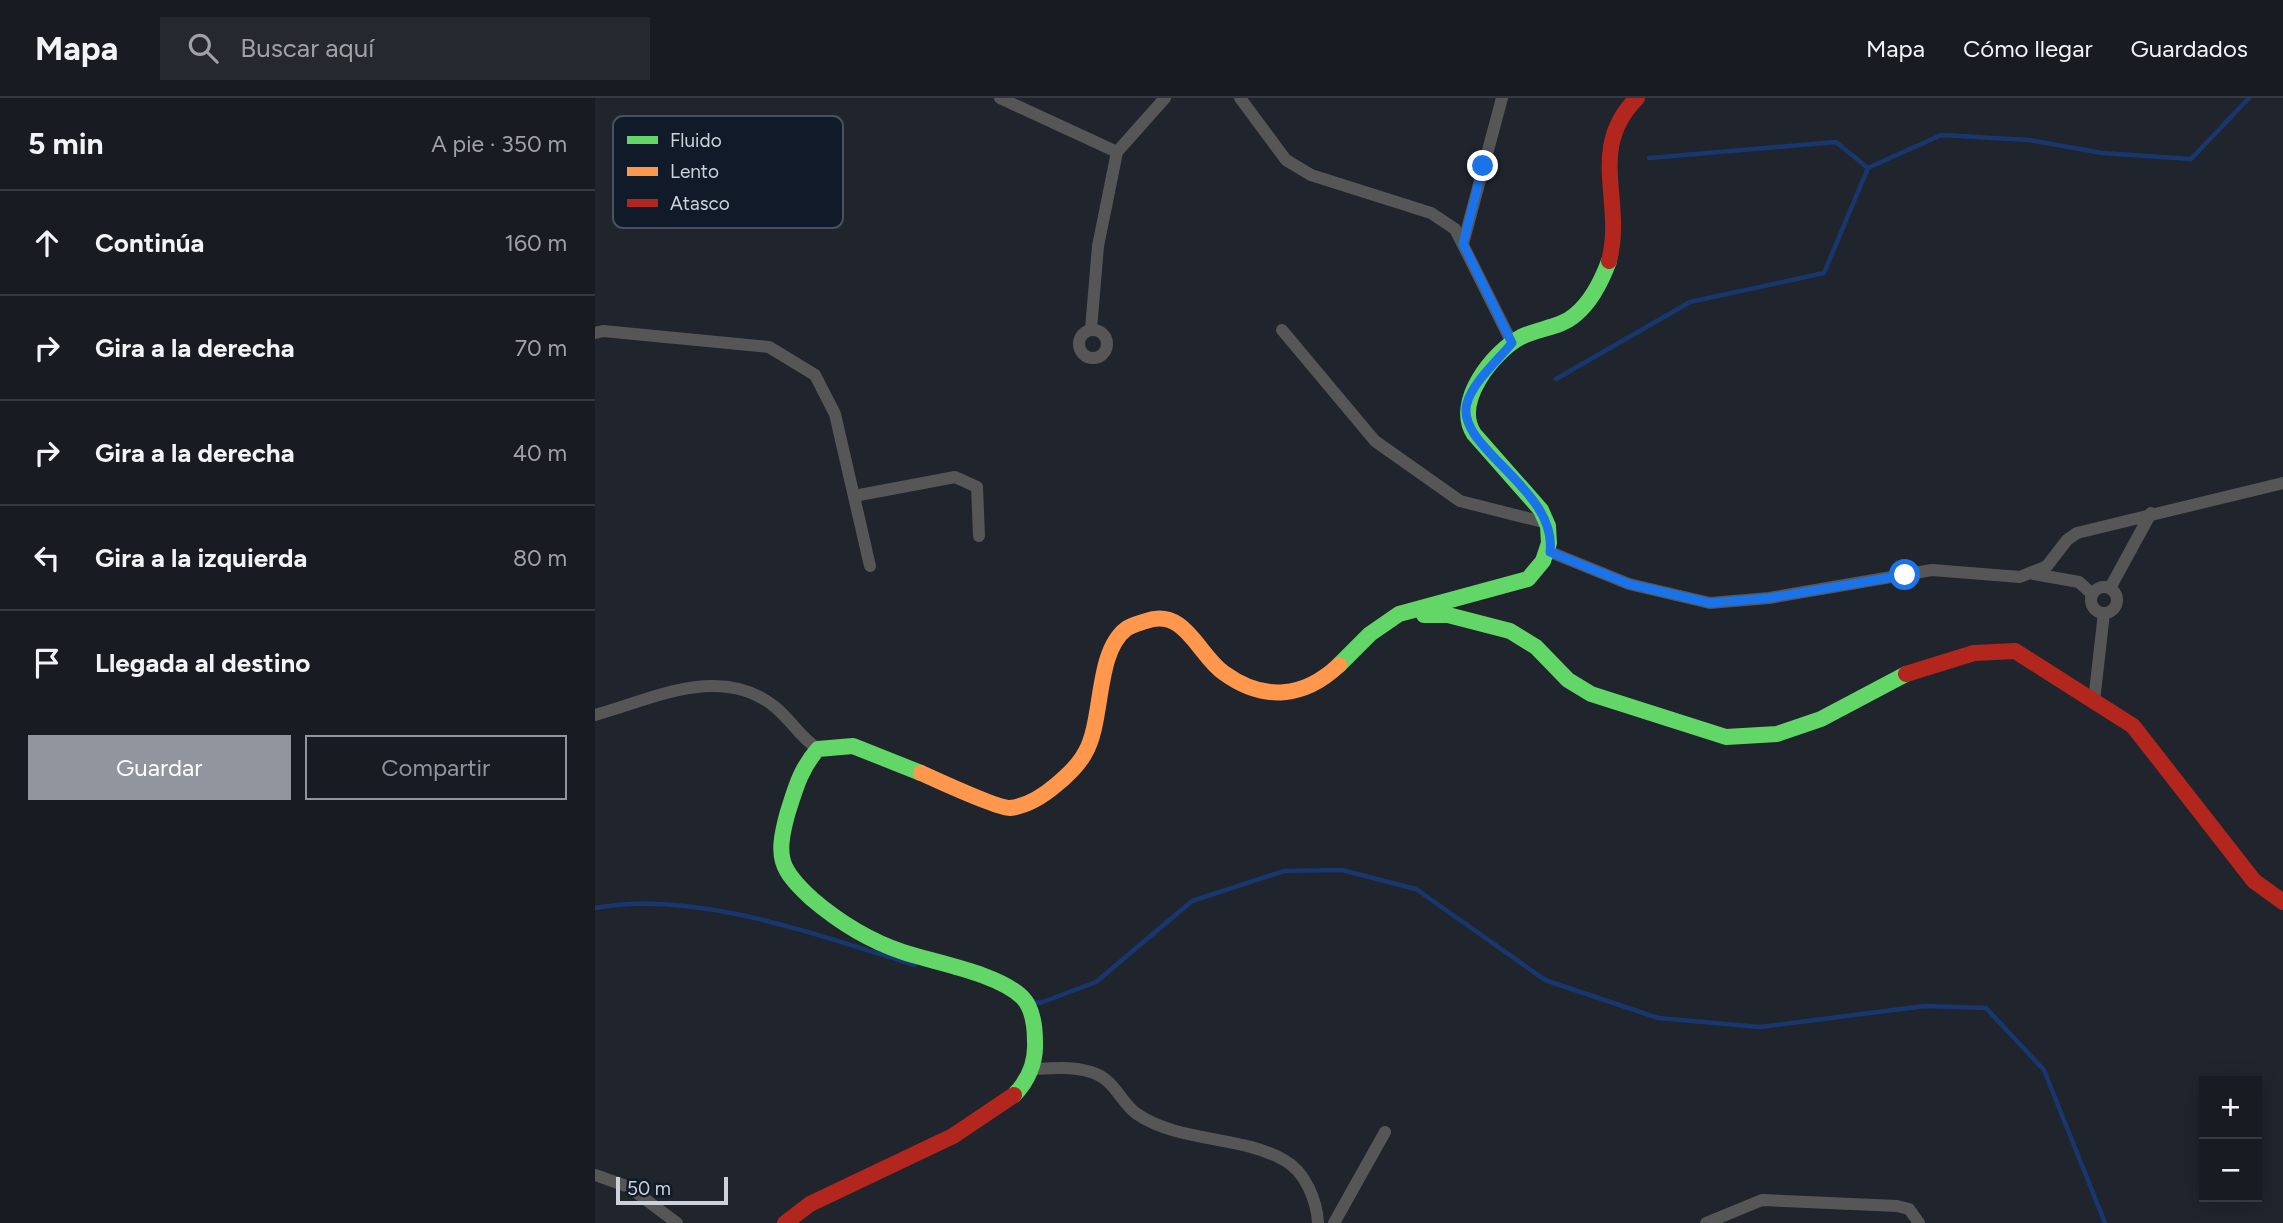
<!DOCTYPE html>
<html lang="es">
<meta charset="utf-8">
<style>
:root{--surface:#181b21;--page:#25282e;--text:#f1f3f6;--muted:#9fa1a5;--line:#36393f;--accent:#90959e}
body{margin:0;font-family:Figtree,sans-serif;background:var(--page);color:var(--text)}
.controls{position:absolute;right:21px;bottom:21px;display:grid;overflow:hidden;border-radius:0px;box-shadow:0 4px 18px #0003}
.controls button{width:63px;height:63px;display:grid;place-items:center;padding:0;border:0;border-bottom:2px solid var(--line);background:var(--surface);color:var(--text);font:35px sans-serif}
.scale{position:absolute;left:21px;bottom:18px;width:112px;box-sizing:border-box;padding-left:7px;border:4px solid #ccd2dc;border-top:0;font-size:19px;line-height:24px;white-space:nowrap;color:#ccd2dc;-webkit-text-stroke:5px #111a28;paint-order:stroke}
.stop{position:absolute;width:21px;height:21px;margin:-16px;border:5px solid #1a73e8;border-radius:50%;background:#fff}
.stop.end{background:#1a73e8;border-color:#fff;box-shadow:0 2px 7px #0008}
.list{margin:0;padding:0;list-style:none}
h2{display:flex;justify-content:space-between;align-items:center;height:91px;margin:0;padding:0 28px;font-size:30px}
h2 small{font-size:23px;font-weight:400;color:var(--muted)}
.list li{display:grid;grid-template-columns:46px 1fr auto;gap:21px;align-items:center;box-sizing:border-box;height:105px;padding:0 28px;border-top:2px solid var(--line)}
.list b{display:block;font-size:26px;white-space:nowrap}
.list em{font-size:23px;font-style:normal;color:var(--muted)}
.actions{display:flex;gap:14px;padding:21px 28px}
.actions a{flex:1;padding:16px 0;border:2px solid var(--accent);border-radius:0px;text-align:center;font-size:24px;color:var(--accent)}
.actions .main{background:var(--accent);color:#fff}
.icon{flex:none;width:38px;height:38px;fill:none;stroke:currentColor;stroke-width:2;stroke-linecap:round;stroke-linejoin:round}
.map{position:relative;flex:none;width:1688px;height:1125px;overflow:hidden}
header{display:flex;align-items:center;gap:42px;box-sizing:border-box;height:98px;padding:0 35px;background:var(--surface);border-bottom:2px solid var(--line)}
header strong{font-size:33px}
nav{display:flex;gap:38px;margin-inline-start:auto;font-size:24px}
.search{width:490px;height:63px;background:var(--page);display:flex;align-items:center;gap:18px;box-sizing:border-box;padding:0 24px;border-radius:0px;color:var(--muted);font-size:26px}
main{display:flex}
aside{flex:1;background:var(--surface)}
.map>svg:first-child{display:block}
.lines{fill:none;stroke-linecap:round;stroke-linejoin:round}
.stream{stroke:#18376e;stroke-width:4.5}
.street{stroke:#575656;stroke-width:12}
.fast{stroke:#63d668;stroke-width:16}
.slow{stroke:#ff974d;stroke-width:16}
.jam{stroke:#b3261e;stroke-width:16}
.route{stroke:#1a73e8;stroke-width:9}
.key{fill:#111a28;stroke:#49515e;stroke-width:2}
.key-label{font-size:19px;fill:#ccd2dc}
</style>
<header>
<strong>Mapa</strong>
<div class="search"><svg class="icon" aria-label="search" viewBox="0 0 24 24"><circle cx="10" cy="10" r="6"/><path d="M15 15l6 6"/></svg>Buscar aquí</div>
<nav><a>Mapa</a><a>Cómo llegar</a><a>Guardados</a></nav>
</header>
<main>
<aside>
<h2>5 min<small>A pie · 350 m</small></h2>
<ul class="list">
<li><svg class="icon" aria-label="ahead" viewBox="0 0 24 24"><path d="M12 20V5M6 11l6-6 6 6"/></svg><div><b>Continúa</b></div><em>160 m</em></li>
<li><svg class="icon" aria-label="right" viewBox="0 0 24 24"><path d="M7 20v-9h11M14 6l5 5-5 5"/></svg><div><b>Gira a la derecha</b></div><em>70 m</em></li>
<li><svg class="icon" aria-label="right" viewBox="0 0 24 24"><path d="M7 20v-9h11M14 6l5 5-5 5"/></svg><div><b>Gira a la derecha</b></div><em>40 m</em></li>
<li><svg class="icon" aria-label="left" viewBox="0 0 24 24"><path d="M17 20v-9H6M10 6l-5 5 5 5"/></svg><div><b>Gira a la izquierda</b></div><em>80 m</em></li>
<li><svg class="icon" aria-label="arrive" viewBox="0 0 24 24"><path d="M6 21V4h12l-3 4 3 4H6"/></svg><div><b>Llegada al destino</b></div></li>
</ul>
<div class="actions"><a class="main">Guardar</a><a>Compartir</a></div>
</aside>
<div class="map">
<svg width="1688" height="1125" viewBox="0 0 1688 1125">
<rect width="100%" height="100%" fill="#20242c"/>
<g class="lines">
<g class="stream">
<polyline points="1054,60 1241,44 1273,70"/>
<polyline points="961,281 1095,204 1229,175 1273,70 1346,37 1434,42 1507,55 1596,61 1654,0"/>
<path d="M0,810C100,791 224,838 320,867"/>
<polyline points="435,902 445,905 501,884 597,803 689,773 747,772 821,791 950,882 1063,920 1165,929 1330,908 1391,910 1449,972 1510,1125"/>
</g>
<g class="street">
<polyline points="405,0 522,54"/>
<polyline points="645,0 691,62 716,77 836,115 860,131 917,245"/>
<polyline points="868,146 907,0"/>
<polyline points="496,231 503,148 522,54 570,0"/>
<circle cx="498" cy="246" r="14"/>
<polyline points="687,232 780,343 865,403 952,425"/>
<polyline points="0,235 8,233 174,249 220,277 240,316 275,468"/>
<polyline points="259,398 360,379 382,389 384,438"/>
<polyline points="955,454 1034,486 1115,505 1174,500 1337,472 1425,479 1452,468 1472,442 1482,435 1688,385"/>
<polyline points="1439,476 1484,484 1497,496"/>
<circle cx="1509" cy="502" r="13"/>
<polyline points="1515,490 1556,415"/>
<polyline points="1499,603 1509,515"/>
<path d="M0,617C58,601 126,565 180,609C196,622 205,639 223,651"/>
<path d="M437,971C457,970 477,968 496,974C520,981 525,1004 542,1016C585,1045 645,1037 689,1062C710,1073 722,1103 723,1125"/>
<polyline points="0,1077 34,1089 82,1125"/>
<polyline points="739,1125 790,1034"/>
<polyline points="1111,1125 1167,1102 1302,1108 1314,1111 1324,1125"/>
</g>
<g class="fast">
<polyline points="829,517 853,517 915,533 941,549 973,582 996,596 1131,639 1182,636 1226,621 1311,576"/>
<path d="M744,567L775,536L804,516L933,481L948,463L954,445L953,428L946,412L879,336C858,304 898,254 926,239C944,230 965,230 980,217C996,204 1007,182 1014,163"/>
<path d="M326,675L258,648L223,651C205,671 200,692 192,717C181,759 184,771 217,801C244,824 275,843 308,854C341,865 402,875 427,899C438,910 440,930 440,944C441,964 433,983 419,997"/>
</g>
<path class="slow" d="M326,675C342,682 401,710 415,710C433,708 448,698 461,687C472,678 483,668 490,655C509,623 500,555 531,531C536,527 545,525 551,523C590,509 603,557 629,575C669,604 709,600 744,567"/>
<g class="jam">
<path d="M1014,163C1030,103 991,51 1042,0"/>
<polyline points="1311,576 1379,555 1420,553 1538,628 1659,783 1688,804"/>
<polyline points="190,1125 215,1106 358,1038 419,997"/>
</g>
</g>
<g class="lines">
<path class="route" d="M888,68L868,146L917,245C903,262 878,284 872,305C859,349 963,391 955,454L1034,486L1115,505L1174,500L1310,477"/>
</g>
<rect x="18" y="18" width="230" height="112" rx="10" class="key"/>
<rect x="32" y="38" width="31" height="8" fill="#63d668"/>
<rect x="32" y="69" width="31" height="9" fill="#ff974d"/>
<rect x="32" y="101" width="31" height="8" fill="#b3261e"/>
<g class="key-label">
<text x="75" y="49">Fluido</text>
<text x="75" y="80">Lento</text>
<text x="75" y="112">Atasco</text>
</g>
</svg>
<div class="controls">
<button>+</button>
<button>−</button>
</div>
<div class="scale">50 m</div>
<div class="stop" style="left:1310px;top:477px"></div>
<div class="stop end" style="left:888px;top:68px"></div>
</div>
</main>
